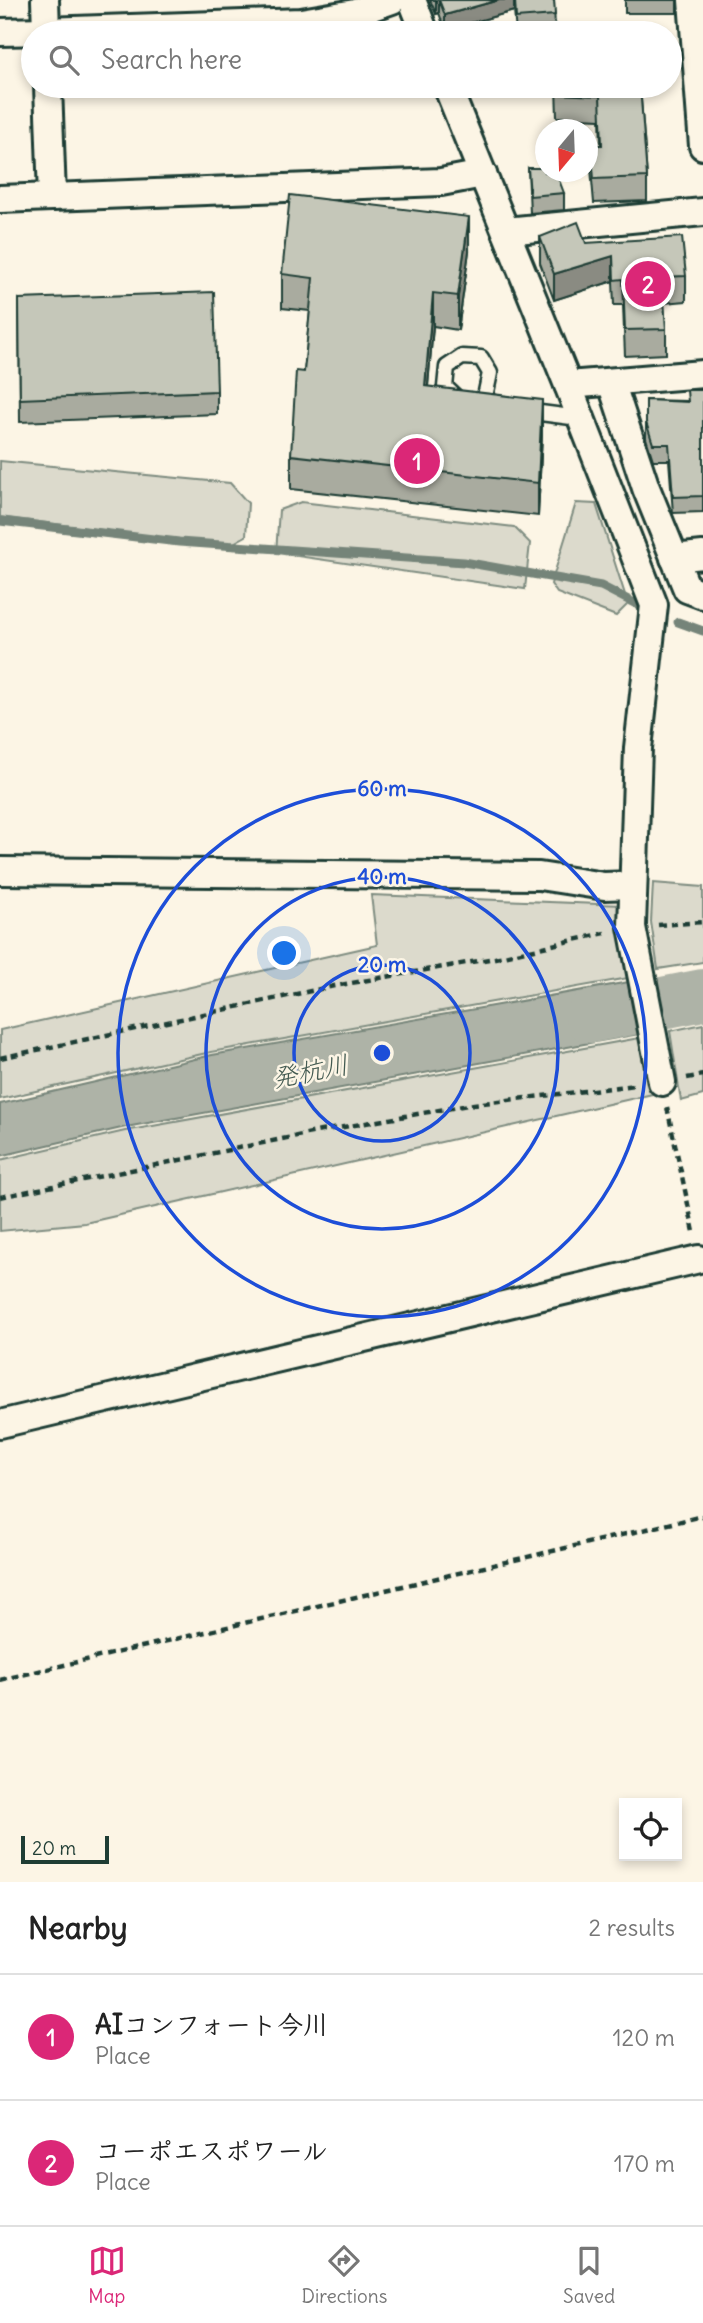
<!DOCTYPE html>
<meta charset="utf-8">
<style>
:root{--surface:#fff;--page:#f2f2f2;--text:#222;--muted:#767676;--line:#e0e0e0;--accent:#db2777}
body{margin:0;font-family:Delius,"Klee One",sans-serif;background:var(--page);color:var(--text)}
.controls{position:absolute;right:21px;bottom:21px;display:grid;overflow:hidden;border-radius:0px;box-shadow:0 4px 10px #0003}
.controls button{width:63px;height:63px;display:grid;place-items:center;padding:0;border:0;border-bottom:2px solid var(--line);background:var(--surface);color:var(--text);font:35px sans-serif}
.compass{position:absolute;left:535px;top:119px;width:63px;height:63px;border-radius:50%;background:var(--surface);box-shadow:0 4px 10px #0003;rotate:199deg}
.scale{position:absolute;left:21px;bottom:18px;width:88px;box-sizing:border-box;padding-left:7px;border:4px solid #1f3d34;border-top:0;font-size:19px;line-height:24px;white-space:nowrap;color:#1f3d34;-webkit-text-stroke:5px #fcf5e5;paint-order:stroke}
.you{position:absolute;left:285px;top:954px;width:24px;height:24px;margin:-18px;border:5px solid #fff;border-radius:50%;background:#1a73e8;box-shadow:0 0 0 10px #1a73e833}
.badge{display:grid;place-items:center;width:46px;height:46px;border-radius:50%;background:var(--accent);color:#fff;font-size:23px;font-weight:700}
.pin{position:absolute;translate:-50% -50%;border:4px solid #fff;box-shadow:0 2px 7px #0006}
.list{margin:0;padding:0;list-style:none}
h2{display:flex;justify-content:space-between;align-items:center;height:91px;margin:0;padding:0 28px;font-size:30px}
h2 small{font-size:23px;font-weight:400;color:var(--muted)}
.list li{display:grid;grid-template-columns:46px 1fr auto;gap:21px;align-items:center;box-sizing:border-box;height:126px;padding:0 28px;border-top:2px solid var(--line)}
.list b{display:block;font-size:26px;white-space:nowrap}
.list p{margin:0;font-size:23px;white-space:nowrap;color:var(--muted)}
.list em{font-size:23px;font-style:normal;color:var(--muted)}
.icon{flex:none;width:38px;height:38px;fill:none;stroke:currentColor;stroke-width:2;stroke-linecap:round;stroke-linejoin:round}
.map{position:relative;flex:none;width:703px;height:1882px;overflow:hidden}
.search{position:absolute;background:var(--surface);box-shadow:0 4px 10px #0003;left:21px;right:21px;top:21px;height:77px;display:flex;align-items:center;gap:18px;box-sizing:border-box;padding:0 24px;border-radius:38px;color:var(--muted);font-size:26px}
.sheet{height:343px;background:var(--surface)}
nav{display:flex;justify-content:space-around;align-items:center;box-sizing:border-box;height:98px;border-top:2px solid var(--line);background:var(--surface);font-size:19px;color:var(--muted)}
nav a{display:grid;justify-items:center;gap:4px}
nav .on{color:var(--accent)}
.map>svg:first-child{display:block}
.green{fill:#dcdacc;stroke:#7e8c80;stroke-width:2}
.water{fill:#aeb3a7;stroke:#758479;stroke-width:2}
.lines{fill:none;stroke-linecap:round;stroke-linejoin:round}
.stream{stroke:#758479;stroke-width:9}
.river{stroke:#aeb3a7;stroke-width:52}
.service-casing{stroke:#1f3d34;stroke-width:19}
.minor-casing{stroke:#1f3d34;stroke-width:32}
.path{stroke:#1f3d34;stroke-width:4.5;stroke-dasharray:7 5;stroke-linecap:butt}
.service{stroke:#fcf5e5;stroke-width:14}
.minor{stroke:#fcf5e5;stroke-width:26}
.wall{fill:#a9ab9f;stroke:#1f3d34;stroke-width:2}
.shaded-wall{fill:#8a8b82;stroke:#1f3d34;stroke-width:2}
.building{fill:#c5c7b9;stroke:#1f3d34;stroke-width:2}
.ring{fill:none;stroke:#1d4ed8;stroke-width:3.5}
.labels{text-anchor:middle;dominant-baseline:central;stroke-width:5;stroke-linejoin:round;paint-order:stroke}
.water-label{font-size:26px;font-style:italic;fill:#435a51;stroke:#fcf5e5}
.centre{fill:#1d4ed8;stroke:#fcf5e5;stroke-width:3.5}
.ring-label{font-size:21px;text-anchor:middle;font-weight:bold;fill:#1d4ed8;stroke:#fcf5e5;stroke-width:5;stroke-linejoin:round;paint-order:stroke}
</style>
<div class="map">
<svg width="703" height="1882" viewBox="0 0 703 1882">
<rect width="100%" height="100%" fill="#fcf5e5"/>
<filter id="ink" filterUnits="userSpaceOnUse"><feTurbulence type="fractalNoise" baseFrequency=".0143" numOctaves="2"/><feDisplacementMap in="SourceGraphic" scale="14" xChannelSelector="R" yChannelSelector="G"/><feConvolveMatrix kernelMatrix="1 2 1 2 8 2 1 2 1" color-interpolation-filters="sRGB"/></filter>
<g filter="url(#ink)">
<g class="green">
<polygon points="0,461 230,483 248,503 246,536 228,546 0,517"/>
<polygon points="301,502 514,527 530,543 525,589 276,553 279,510"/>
<polygon points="576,503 596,504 628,604 616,616 557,593 551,584"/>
<polygon points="653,883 703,887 703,962 658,969 651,922"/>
<polygon points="371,895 623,905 634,977 211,1052 0,1099 0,1030 377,945"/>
<polygon points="703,1024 703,1095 681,1101 670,1031"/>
<polygon points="645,1037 657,1093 85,1223 0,1231 0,1160 125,1131"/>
</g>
<polygon class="water" points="635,981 645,1033 126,1127 0,1156 0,1104 212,1055"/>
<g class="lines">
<g class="stream">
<polyline points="0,521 179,542 464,562 601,586 640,606"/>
<polyline points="678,622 703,631"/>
</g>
<polyline class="river" points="591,1017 703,995"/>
<defs>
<g id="service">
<polyline points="460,401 445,387 447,367 462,357 481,358 490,373 483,406"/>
<polyline points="525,411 579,418"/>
</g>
<g id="minor">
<polyline points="45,0 46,31 301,22 355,13 392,0"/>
<polyline points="412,0 425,33"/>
<polyline points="692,0 703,146"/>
<polyline points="0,32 46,31 47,33"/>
<polyline points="48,86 52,197"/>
<polyline points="447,86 568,385 654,605 638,748 632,927 662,1082"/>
<polyline points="0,199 441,182 483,174"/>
<polyline points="506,231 703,212"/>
<polyline points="611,382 646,488 687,589 703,595"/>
<polyline points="568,385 703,374"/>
<polyline points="674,558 703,555"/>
<polyline points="0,871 539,876 604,886 632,885"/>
<polyline points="0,1424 699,1259"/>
</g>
</defs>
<use href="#service" class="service-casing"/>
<use href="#minor" class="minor-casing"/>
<g class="path">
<polyline points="658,925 703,922"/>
<polyline points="0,1058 334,986 495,958 605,933"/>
<polyline points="687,1078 703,1075"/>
<polyline points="667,1107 694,1232"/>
<polyline points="0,1197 321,1131 474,1104 636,1085"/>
<polyline points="0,1680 703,1516"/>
</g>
<use href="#service" class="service"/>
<use href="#minor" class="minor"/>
</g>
<g class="wall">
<polygon points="430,0 554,0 555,31 516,33 514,11 445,30 439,13 436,14"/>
<rect x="625" y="0" width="52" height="13"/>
<polygon points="556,86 640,86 647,177 647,201 594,203 591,169 591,145 601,145 600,119 557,117"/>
<polygon points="528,168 564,193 564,210 530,213"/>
<polygon points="540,237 586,243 686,276 686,301 664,303 666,329 666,354 625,356 623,305 614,305 613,281 554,300 540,263"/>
<polygon points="469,251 458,330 433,326 428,387 542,434 538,516 291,489 291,455 304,372 310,311 282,308 282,274"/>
<polygon points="19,299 217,391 217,414 20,422"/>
<polygon points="703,390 703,512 673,513 669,460 653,460 646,438 646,400 687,401"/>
</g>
<g class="shaded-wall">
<polygon points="436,0 439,0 439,13 436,14"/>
<polygon points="499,0 514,0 514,11 445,30 445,15"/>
<polygon points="469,217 469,251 458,330 458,296"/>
<polygon points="613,256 613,281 554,300 554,274"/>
<polygon points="433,293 433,326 425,420 425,386"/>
<polygon points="542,400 542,434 538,516 538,483"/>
</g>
<g class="building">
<polygon points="439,0 499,0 445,15"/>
<polygon points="515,0 554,0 555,15 516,18"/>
<polygon points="557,86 640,86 647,177 594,179 591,145 602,145 600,96 557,94"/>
<polygon points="528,168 545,168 545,172 556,172 564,193 530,196"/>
<polygon points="290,195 469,217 458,296 433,293 425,386 542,400 538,483 291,455 296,371 304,372 313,278 282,274"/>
<polygon points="578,222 586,243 682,237 686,276 662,277 666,329 625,330 623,279 614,280 613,256 554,274 540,237"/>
<polygon points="214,292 217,391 20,399 19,299"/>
<polygon points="687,390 703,390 703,496 673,497 669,444 653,444 646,422 646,400 688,402"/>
</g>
</g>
<g class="ring">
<circle cx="382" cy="1053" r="88"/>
<circle cx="382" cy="1053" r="176"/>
<circle cx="382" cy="1053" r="264"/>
</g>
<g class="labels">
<g class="water-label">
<text transform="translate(310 1071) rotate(-11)">発杭川</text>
</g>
</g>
<circle cx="382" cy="1053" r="10" class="centre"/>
<g class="ring-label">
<text x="382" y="796">60 m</text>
<text x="382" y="884">40 m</text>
<text x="382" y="972">20 m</text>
</g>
</svg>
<div class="controls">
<button><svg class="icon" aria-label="locate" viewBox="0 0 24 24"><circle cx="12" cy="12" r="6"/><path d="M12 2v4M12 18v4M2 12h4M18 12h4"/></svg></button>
</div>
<svg class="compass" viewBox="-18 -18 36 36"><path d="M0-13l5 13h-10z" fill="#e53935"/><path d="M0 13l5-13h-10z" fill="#767676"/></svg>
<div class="scale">20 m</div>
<div class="you"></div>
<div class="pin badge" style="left:417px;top:461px">1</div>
<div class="pin badge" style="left:648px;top:284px">2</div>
<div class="search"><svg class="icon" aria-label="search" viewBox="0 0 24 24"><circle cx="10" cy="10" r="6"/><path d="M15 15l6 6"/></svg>Search here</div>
</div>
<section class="sheet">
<h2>Nearby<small>2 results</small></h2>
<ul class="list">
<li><span class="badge">1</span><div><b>AIコンフォート今川</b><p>Place</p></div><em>120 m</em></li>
<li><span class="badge">2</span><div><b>コーポエスポワール</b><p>Place</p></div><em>170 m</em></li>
</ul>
</section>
<nav>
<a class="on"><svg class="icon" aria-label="map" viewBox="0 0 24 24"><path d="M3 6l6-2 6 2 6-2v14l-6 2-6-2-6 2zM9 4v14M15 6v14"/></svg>Map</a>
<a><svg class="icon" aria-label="directions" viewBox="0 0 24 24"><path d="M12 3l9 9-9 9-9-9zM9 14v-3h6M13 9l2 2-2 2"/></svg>Directions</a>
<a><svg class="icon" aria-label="saved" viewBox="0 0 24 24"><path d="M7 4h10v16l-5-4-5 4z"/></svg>Saved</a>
</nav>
